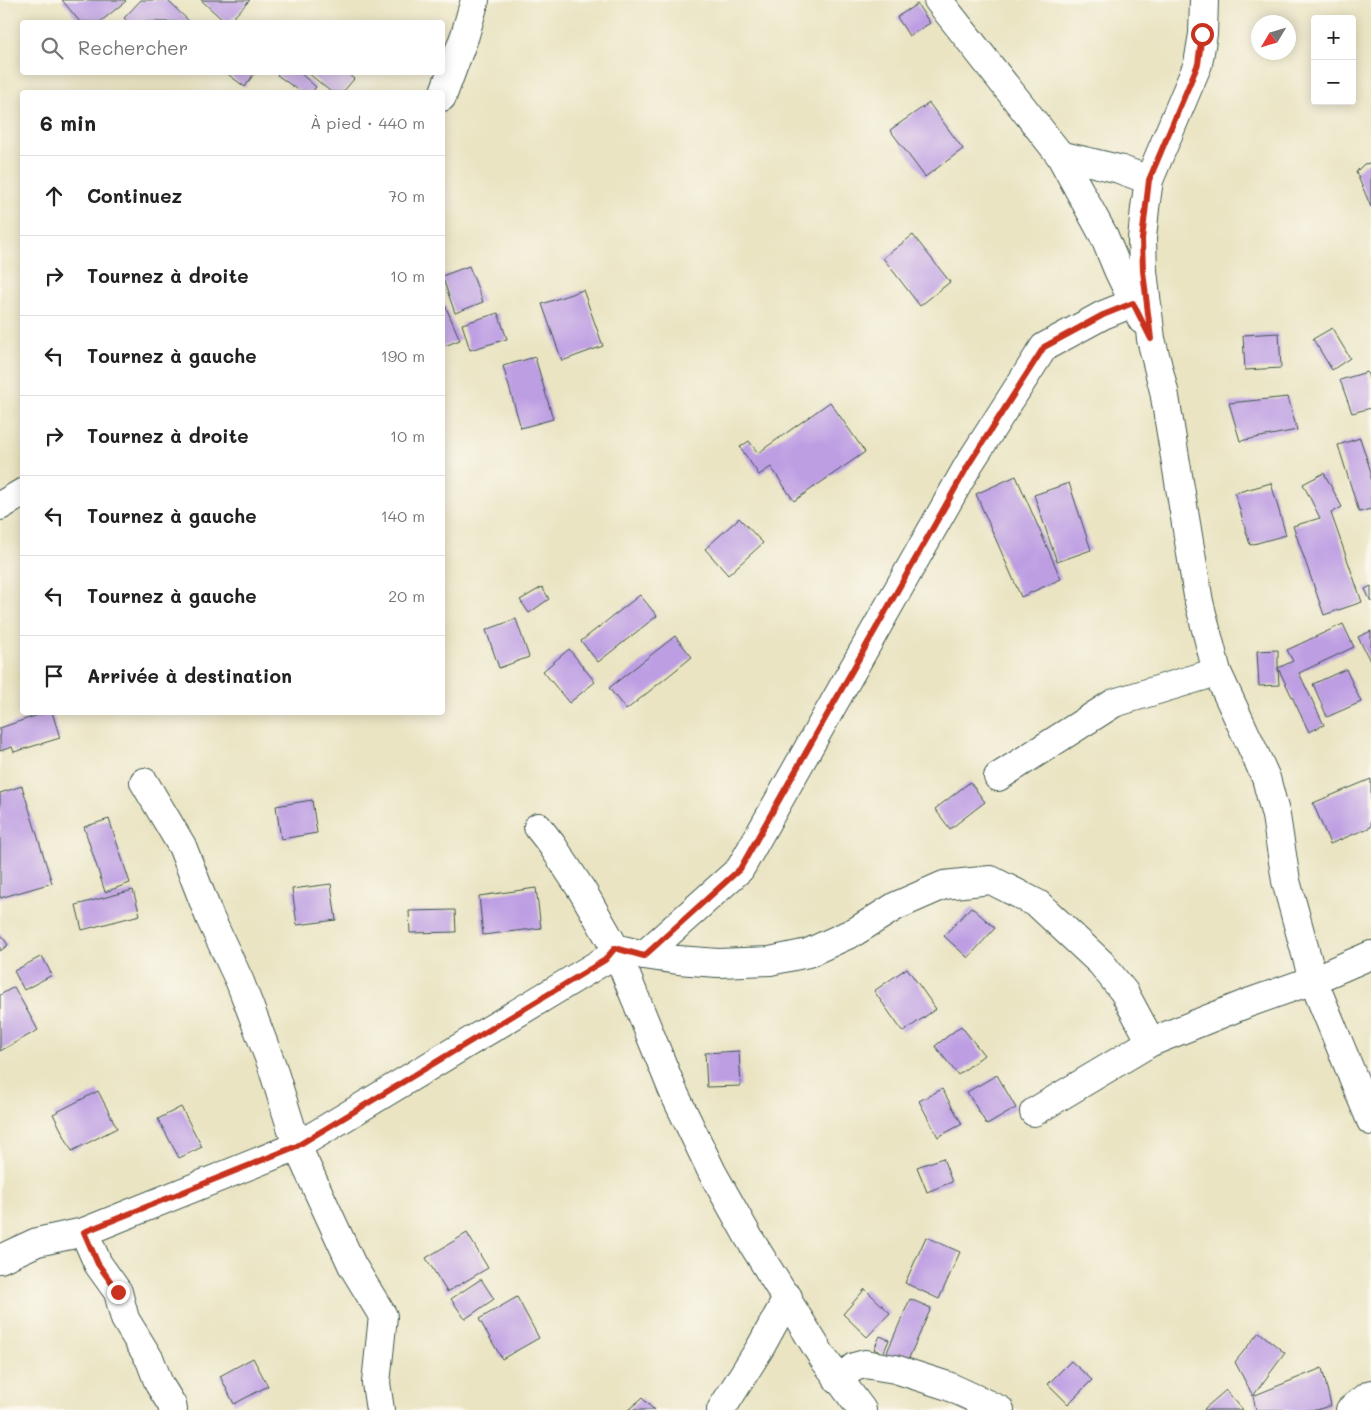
<!DOCTYPE html>
<html lang="fr">
<meta charset="utf-8">
<style>
:root{--surface:#fff;--page:#f6f6f6;--text:#222;--muted:#767676;--line:#e0e0e0}
body{margin:0;font-family:Mali,sans-serif;background:var(--page);color:var(--text)}
.controls{position:absolute;right:15px;top:15px;display:grid;overflow:hidden;border-radius:5px;box-shadow:0 2px 12px #0003}
.controls button{width:45px;height:45px;display:grid;place-items:center;padding:0;border:0;border-bottom:1px solid var(--line);background:var(--surface);color:var(--text);font:25px sans-serif}
.compass{position:absolute;left:1251px;top:15px;width:45px;height:45px;border-radius:50%;background:var(--surface);box-shadow:0 2px 12px #0003;rotate:232deg}
.stop{position:absolute;width:15px;height:15px;margin:-11px;border:4px solid #c8321e;border-radius:50%;background:#fff}
.stop.end{background:#c8321e;border-color:#fff;box-shadow:0 1px 5px #0008}
.list{margin:0;padding:0;list-style:none}
h2{display:flex;justify-content:space-between;align-items:center;height:65px;margin:0;padding:0 20px;font-size:21px}
h2 small{font-size:16px;font-weight:400;color:var(--muted)}
.list li{display:grid;grid-template-columns:32px 1fr auto;gap:15px;align-items:center;box-sizing:border-box;height:80px;padding:0 20px;border-top:1px solid var(--line)}
.list b{display:block;font-size:19px;white-space:nowrap}
.list em{font-size:16px;font-style:normal;color:var(--muted)}
.icon{flex:none;width:28px;height:28px;fill:none;stroke:currentColor;stroke-width:2;stroke-linecap:round;stroke-linejoin:round}
.map{position:relative;flex:none;width:1371px;height:1410px;overflow:hidden}
.search{position:absolute;background:var(--surface);box-shadow:0 2px 12px #0003;left:20px;top:20px;width:425px;height:55px;display:flex;align-items:center;gap:12px;box-sizing:border-box;padding:0 18px;border-radius:5px;color:var(--muted);font-size:19px}
.panel{position:absolute;background:var(--surface);box-shadow:0 2px 12px #0003;left:20px;top:90px;width:425px;height:625px;border-radius:5px}
.map>svg:first-child{display:block}
.building{fill:#bd9ee3}
.lines{fill:none;stroke-linecap:round;stroke-linejoin:round}
.minor-casing{stroke:#3d5649;stroke-width:30}
.minor{stroke:#fff;stroke-width:28}
.route{stroke:#c8321e;stroke-width:6}
</style>
<div class="map">
<svg width="1371" height="1410" viewBox="0 0 1371 1410">
<rect width="100%" height="100%" fill="#fbf7ec"/>
<filter id="ink" filterUnits="userSpaceOnUse"><feTurbulence type="fractalNoise" baseFrequency=".02" numOctaves="2"/><feDisplacementMap in="SourceGraphic" scale="10" xChannelSelector="R" yChannelSelector="G"/><feConvolveMatrix kernelMatrix="1 2 1 2 8 2 1 2 1" color-interpolation-filters="sRGB"/></filter>
<filter id="wash" filterUnits="userSpaceOnUse"><feTurbulence type="fractalNoise" baseFrequency=".0096" numOctaves="4" result="noise"/><feDisplacementMap in="SourceGraphic" scale="20" xChannelSelector="R" yChannelSelector="G"/><feGaussianBlur stdDeviation="1.12" result="paint"/><feColorMatrix in="noise" values="0 0 0 0 0 0 0 0 0 0 0 0 0 0 0 0 0 1.4 0 .05"/><feComposite in="paint" operator="in"/></filter>
<g filter="url(#wash)">
<rect width="100%" height="100%" fill="#eae4c3"/>
<g id="blocks">
<g class="building">
<polygon points="62,0 125,0 126,1 100,22 80,22"/>
<polygon points="141,0 167,0 190,22 128,22 124,18"/>
<polygon points="201,0 250,0 229,22 225,22"/>
<polygon points="917,4 930,23 909,36 897,17"/>
<polygon points="225,72 255,72 245,87"/>
<polygon points="279,72 299,72 316,87 312,92 301,92 277,75"/>
<polygon points="307,72 346,72 354,79 343,92 331,92"/>
<polygon points="929,103 963,149 925,177 890,130"/>
<polygon points="1371,163 1371,207 1356,172 1364,164"/>
<polygon points="913,235 950,282 920,306 883,258"/>
<polygon points="469,266 483,302 455,313 442,276"/>
<polygon points="583,290 603,346 562,361 542,304"/>
<polygon points="442,298 460,340 442,347"/>
<polygon points="498,313 507,339 470,350 462,324"/>
<polygon points="1332,328 1350,358 1332,370 1313,339"/>
<polygon points="1279,333 1281,368 1245,370 1243,335"/>
<polygon points="535,357 553,419 521,428 503,366"/>
<polygon points="1367,372 1371,384 1371,408 1352,413 1340,380"/>
<polygon points="1288,397 1297,430 1240,441 1229,403"/>
<polygon points="830,402 865,452 794,501 771,467 759,475 740,447 749,441 758,453"/>
<polygon points="1360,438 1371,472 1371,509 1359,512 1338,445"/>
<polygon points="1324,473 1342,507 1331,513 1362,602 1324,615 1293,526 1320,518 1303,484"/>
<polygon points="1016,476 1061,579 1021,597 976,494"/>
<polygon points="1069,483 1091,550 1057,562 1034,495"/>
<polygon points="1271,483 1286,535 1250,545 1235,493"/>
<polygon points="739,518 763,543 728,575 705,549"/>
<polygon points="1371,586 1371,602 1365,589"/>
<polygon points="542,587 549,599 529,613 520,600"/>
<polygon points="640,595 657,616 598,662 581,641"/>
<polygon points="516,619 529,657 499,668 486,630"/>
<polygon points="1343,624 1354,647 1299,673 1324,725 1309,732 1278,668 1279,685 1259,686 1257,651 1278,650 1278,668 1293,661 1287,650"/>
<polygon points="1371,631 1371,663 1358,637"/>
<polygon points="675,636 692,657 626,710 609,688"/>
<polygon points="569,649 595,682 569,703 543,671"/>
<polygon points="1346,669 1361,702 1327,717 1313,684"/>
<polygon points="47,712 52,712 60,738 14,752 12,747 0,751 0,728"/>
<polygon points="1371,779 1371,827 1330,844 1313,803"/>
<polygon points="970,782 985,802 950,829 935,809"/>
<polygon points="22,786 52,883 0,898 0,793"/>
<polygon points="312,800 317,833 281,839 276,806"/>
<polygon points="109,819 130,883 105,892 84,827"/>
<polygon points="331,884 336,920 297,925 292,889"/>
<polygon points="536,888 541,928 483,935 479,896"/>
<polygon points="133,890 140,915 82,930 76,905"/>
<polygon points="971,907 995,928 968,958 944,936"/>
<polygon points="455,910 456,932 410,933 409,911"/>
<polygon points="0,933 8,945 0,951"/>
<polygon points="42,956 52,975 24,990 14,971"/>
<polygon points="907,968 936,1009 903,1032 874,991"/>
<polygon points="14,987 38,1030 0,1051 0,995"/>
<polygon points="961,1026 984,1055 958,1075 935,1046"/>
<polygon points="739,1051 741,1086 707,1087 705,1053"/>
<polygon points="997,1075 1016,1108 987,1125 967,1092"/>
<polygon points="942,1089 962,1124 938,1137 919,1101"/>
<polygon points="98,1091 117,1128 72,1151 53,1114"/>
<polygon points="181,1107 202,1147 179,1158 158,1119"/>
<polygon points="943,1158 952,1182 927,1192 917,1167"/>
<polygon points="467,1233 488,1268 447,1292 426,1258"/>
<polygon points="926,1237 960,1252 939,1299 905,1283"/>
<polygon points="481,1279 494,1299 465,1319 451,1299"/>
<polygon points="865,1289 890,1313 867,1337 843,1314"/>
<polygon points="517,1297 539,1338 502,1359 479,1319"/>
<polygon points="910,1299 931,1308 905,1367 884,1359"/>
<polygon points="1259,1332 1285,1353 1253,1396 1235,1362"/>
<polygon points="880,1336 889,1340 883,1354 874,1349"/>
<polygon points="253,1358 268,1386 234,1404 220,1376"/>
<polygon points="1071,1361 1092,1380 1068,1404 1048,1384"/>
<polygon points="1322,1368 1331,1405 1317,1410 1256,1410 1253,1396"/>
<polygon points="1226,1390 1243,1410 1205,1410 1204,1409"/>
<polygon points="642,1398 654,1410 628,1410"/>
</g>
</g>
</g>
<g filter="url(#ink)">
<use href="#blocks" fill-opacity="0" stroke="#3d5649" stroke-width="1"/>
<g class="lines">
<defs>
<g id="minor">
<polyline points="938,0 1060,155 1104,236 1118,270 1142,320"/>
<polyline points="1204,0 1203,34 1198,64 1149,180 1145,208 1142,239 1143,271 1151,339 1164,391 1199,602 1217,672 1266,778 1276,816 1286,881 1313,980 1371,1121"/>
<polyline points="442,97 465,35 475,0"/>
<polyline points="1060,155 1119,169 1149,180"/>
<polyline points="0,506 22,493"/>
<polyline points="998,777 1114,703 1217,672"/>
<polyline points="144,782 182,846 210,918 240,982 271,1063 297,1146 352,1265 383,1316 376,1383 380,1410"/>
<polyline points="538,827 552,845 583,892 615,948 673,1091 712,1172 749,1238 823,1358 862,1410"/>
<polyline points="644,955 740,869 969,464 1044,347 1103,315 1133,303"/>
<polyline points="1034,1112 1151,1042 1248,1003 1313,980 1371,955"/>
<polyline points="84,1232 297,1146 605,960 615,948 644,955 678,960 718,963 770,961 808,953 856,931 896,906 944,885 991,880 1038,904 1101,963 1124,992 1151,1042"/>
<polyline points="0,1259 37,1242 84,1232 98,1264 118,1292 125,1319 150,1360 159,1384 172,1405 173,1410"/>
<polyline points="838,1380 854,1367 865,1364 895,1369 948,1386 1000,1410"/>
<polyline points="721,1410 760,1348 788,1297"/>
<polyline points="1350,1410 1371,1394"/>
</g>
</defs>
<use href="#minor" class="minor-casing"/>
<use href="#minor" class="minor"/>
</g>
</g>
<g class="lines" filter="url(#ink)">
<polyline class="route" points="118,1292 98,1264 84,1232 297,1146 605,960 615,948 644,956 740,869 969,464 1044,347 1103,315 1133,303 1151,339 1143,271 1142,239 1149,180 1198,64 1202,34"/>
</g>
</svg>
<div class="controls">
<button>+</button>
<button>−</button>
</div>
<svg class="compass" viewBox="-18 -18 36 36"><path d="M0-13l5 13h-10z" fill="#e53935"/><path d="M0 13l5-13h-10z" fill="#767676"/></svg>
<div class="stop" style="left:1202px;top:34px"></div>
<div class="stop end" style="left:118px;top:1292px"></div>
<div class="search"><svg class="icon" aria-label="search" viewBox="0 0 24 24"><circle cx="10" cy="10" r="6"/><path d="M15 15l6 6"/></svg>Rechercher</div>
<section class="panel">
<h2>6 min<small>À pied · 440 m</small></h2>
<ul class="list">
<li><svg class="icon" aria-label="ahead" viewBox="0 0 24 24"><path d="M12 20V5M6 11l6-6 6 6"/></svg><div><b>Continuez</b></div><em>70 m</em></li>
<li><svg class="icon" aria-label="right" viewBox="0 0 24 24"><path d="M7 20v-9h11M14 6l5 5-5 5"/></svg><div><b>Tournez à droite</b></div><em>10 m</em></li>
<li><svg class="icon" aria-label="left" viewBox="0 0 24 24"><path d="M17 20v-9H6M10 6l-5 5 5 5"/></svg><div><b>Tournez à gauche</b></div><em>190 m</em></li>
<li><svg class="icon" aria-label="right" viewBox="0 0 24 24"><path d="M7 20v-9h11M14 6l5 5-5 5"/></svg><div><b>Tournez à droite</b></div><em>10 m</em></li>
<li><svg class="icon" aria-label="left" viewBox="0 0 24 24"><path d="M17 20v-9H6M10 6l-5 5 5 5"/></svg><div><b>Tournez à gauche</b></div><em>140 m</em></li>
<li><svg class="icon" aria-label="left" viewBox="0 0 24 24"><path d="M17 20v-9H6M10 6l-5 5 5 5"/></svg><div><b>Tournez à gauche</b></div><em>20 m</em></li>
<li><svg class="icon" aria-label="arrive" viewBox="0 0 24 24"><path d="M6 21V4h12l-3 4 3 4H6"/></svg><div><b>Arrivée à destination</b></div></li>
</ul>
</section>
</div>
